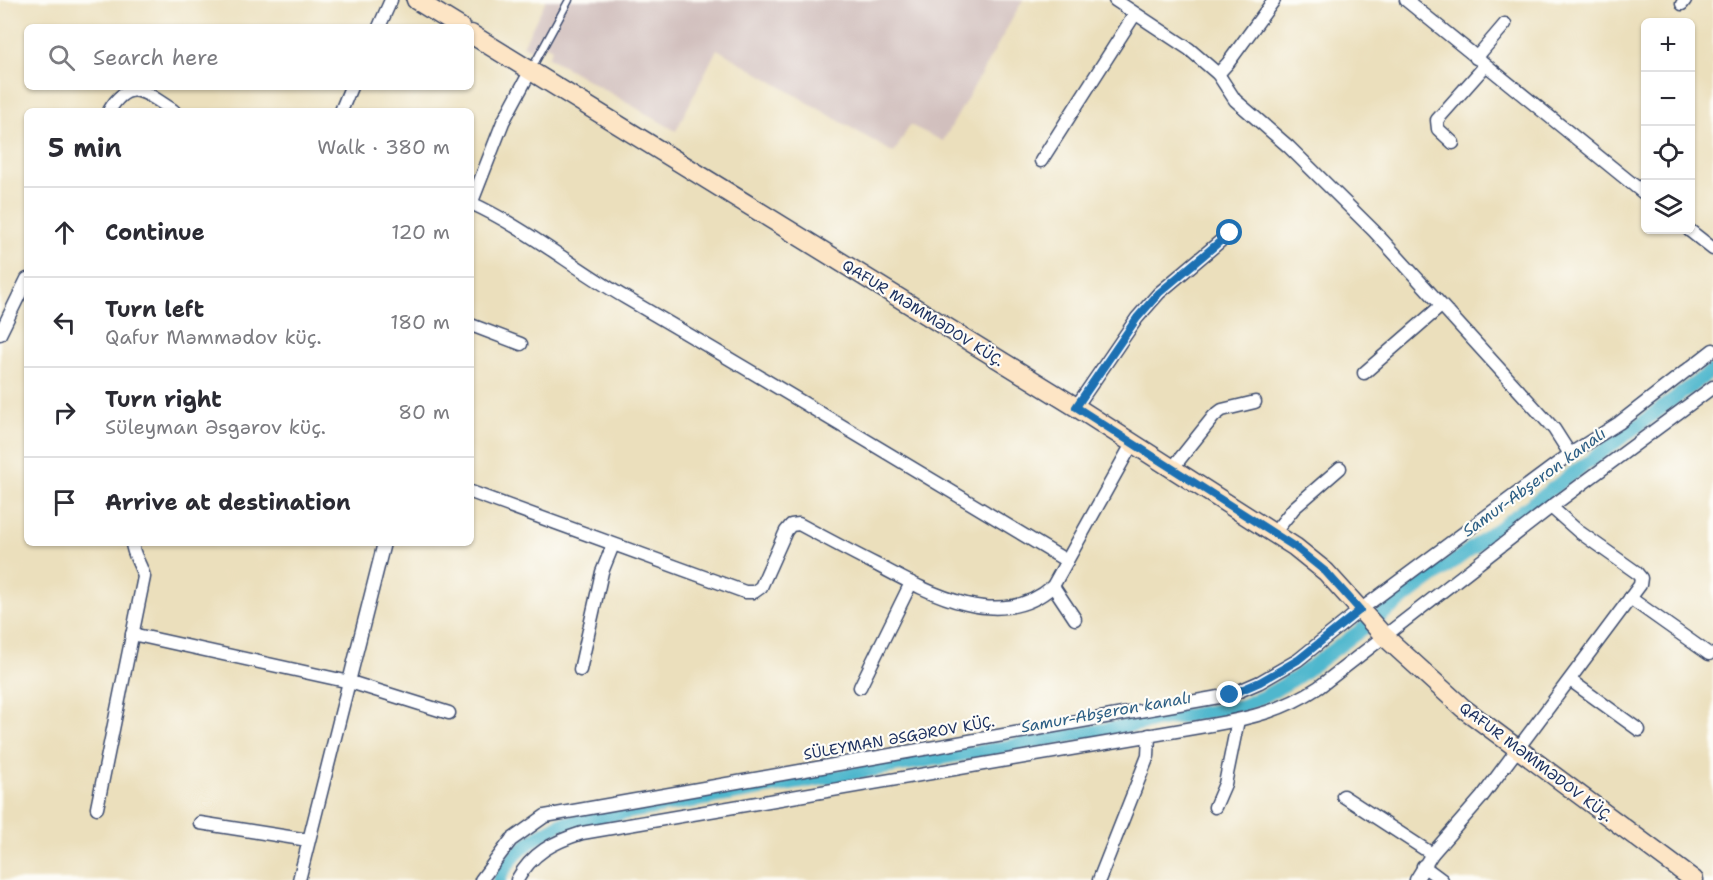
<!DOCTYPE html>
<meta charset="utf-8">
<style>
:root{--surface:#fff;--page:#f7f7f7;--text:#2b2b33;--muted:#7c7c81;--line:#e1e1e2}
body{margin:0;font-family:"Shantell Sans",sans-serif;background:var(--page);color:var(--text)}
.controls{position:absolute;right:18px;top:18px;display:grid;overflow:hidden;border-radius:9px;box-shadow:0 2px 4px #0004}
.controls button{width:54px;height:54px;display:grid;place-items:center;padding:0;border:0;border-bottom:2px solid var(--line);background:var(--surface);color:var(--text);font:30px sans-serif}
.stop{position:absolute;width:18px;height:18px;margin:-14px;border:4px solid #1f6fb2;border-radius:50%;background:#fff}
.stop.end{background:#1f6fb2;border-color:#fff;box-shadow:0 2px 6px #0008}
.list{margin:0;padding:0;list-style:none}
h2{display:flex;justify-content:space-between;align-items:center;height:78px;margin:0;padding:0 24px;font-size:26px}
h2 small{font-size:20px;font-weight:400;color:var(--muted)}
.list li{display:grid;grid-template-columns:39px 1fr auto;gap:18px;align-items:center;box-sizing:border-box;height:90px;padding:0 24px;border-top:2px solid var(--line)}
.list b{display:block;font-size:22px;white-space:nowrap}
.list p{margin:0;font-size:20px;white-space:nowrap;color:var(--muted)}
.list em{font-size:20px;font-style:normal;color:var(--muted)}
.icon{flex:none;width:33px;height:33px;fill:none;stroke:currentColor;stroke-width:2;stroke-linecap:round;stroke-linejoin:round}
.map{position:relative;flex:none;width:1713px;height:880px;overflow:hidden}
.search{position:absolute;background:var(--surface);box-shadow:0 2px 4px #0004;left:24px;top:24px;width:450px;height:66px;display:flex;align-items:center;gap:15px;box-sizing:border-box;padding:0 21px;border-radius:9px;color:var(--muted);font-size:22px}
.panel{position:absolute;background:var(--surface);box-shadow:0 2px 4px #0004;left:24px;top:108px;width:450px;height:438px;border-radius:9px}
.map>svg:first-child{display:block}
.industrial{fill:#d1bfbd}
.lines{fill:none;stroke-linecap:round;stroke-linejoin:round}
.canal{stroke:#4fb7cd;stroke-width:14}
.lane-casing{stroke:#3a496c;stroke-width:9}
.street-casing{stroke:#3a496c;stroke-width:15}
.secondary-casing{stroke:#3a496c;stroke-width:21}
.lane{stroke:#fff;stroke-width:6}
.street{stroke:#fff;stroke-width:12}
.secondary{stroke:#fde5c5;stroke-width:18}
.route{stroke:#1f6fb2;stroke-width:8}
.labels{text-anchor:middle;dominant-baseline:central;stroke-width:4.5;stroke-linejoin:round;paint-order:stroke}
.street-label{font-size:15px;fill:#1b2f5e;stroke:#fdfcf7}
.water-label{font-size:16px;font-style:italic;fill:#2d5f85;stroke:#fdfcf7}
</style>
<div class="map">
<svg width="1713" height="880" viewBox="0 0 1713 880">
<rect width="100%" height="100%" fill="#fdfcf7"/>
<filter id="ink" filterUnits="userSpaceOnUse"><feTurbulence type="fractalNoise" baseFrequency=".0167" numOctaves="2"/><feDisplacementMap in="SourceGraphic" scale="12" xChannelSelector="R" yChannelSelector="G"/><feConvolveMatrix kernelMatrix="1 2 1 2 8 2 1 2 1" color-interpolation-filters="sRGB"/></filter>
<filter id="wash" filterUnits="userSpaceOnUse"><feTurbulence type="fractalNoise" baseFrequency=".008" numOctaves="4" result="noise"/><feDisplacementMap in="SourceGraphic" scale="24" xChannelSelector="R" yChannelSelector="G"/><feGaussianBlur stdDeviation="1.35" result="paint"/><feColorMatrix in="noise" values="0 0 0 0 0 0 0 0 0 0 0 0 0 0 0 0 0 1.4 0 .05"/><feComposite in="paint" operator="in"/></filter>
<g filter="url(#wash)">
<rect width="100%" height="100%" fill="#ebdfbc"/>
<polygon class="industrial" points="546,0 1023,0 943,141 910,125 894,153 717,49 676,131 548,57 552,49 541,43 536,52 523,46"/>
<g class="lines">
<path class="canal" d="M499,880C511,852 534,838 560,824L1242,706L1263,697L1296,678L1713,370"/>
</g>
</g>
<g filter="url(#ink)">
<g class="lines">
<defs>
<polyline id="lane" points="532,68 569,0"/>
<g id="street">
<polyline points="1115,0 1189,49 1218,74 1235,100 1289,147 1374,231 1554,429 1570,454"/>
<polyline points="1406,0 1646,195"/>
<polyline points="1682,4 1685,0"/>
<polyline points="379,27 391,0"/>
<polyline points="1476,58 1505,24"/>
<polyline points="1218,74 1228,63 1274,0"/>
<path d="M109,111C130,75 147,94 174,111"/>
<polyline points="341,111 351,87"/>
<polyline points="1453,143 1438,129 1437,120 1485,66"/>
<polyline points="1041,161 1135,14"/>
<path d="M471,203C526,228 574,268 626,298C774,384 920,473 1067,561"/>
<polyline points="471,204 503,122 531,70"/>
<polyline points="1689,230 1713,249"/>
<polyline points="471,325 521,344"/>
<polyline points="0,334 27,279"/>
<polyline points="1364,373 1441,306"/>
<polyline points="1076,407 1137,318 1159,293 1230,233"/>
<polyline points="1171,470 1214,416 1222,410 1255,402"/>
<path d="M471,492L745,592H754L761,587L786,531L791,525L799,524C825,538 851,552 877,565C929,593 1001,633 1053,586L1132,444"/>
<polyline points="1274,533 1294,508 1340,468"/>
<polyline points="1053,586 1075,619"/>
<polyline points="1630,598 1709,654"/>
<polyline points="132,634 350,682 449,713"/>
<polyline points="580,670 602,572 613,545"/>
<polyline points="1570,680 1639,730"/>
<polyline points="860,687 911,583"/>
<polyline points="1343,796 1432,854"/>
<polyline points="1215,807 1225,784 1238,720"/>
<path d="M97,808L144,577C141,564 133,556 132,543"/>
<polyline points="200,823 308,840"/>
<polyline points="1423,866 1442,880"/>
<polyline points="299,880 384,543"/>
<polyline points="481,880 511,840 545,816 1230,695 1260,682 1298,660 1360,610 1570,454 1619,423 1713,350"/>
<path d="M517,880C532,853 553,842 582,833L1211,725C1252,718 1284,710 1319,687L1551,507L1713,387"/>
<polyline points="1099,880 1148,756 1149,735"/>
<polyline points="1416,880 1432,854 1481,798 1640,585 1641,578 1636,572 1578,531 1551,507"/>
</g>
<g id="secondary">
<polyline points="416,0 460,27"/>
<polyline points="471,34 1076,407 1295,547 1326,572 1384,636 1463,708 1694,880"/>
</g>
</defs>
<use href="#lane" class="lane-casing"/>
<use href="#street" class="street-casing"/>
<use href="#secondary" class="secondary-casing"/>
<use href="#lane" class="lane"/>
<use href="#street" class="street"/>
<use href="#secondary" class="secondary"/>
</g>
</g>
<g class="lines" filter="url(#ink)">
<polyline class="route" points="1230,233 1159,293 1137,318 1076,407 1295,547 1326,572 1360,610 1298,660 1260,682 1230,695"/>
</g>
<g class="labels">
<g class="street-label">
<text transform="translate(923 313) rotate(32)">QAFUR MƏMMƏDOV KÜÇ.</text>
<text transform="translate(899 738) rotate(-10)">SÜLEYMAN ƏSGƏROV KÜÇ.</text>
<text transform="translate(1536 762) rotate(37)">QAFUR MƏMMƏDOV KÜÇ.</text>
</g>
<g class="water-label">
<text transform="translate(1534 482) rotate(-36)">Samur-Abşeron kanalı</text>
<text transform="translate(1106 712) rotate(-10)">Samur-Abşeron kanalı</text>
</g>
</g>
</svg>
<div class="controls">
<button>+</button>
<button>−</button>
<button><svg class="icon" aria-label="locate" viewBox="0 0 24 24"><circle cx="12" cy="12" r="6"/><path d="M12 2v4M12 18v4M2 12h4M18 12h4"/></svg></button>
<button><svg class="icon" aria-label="layers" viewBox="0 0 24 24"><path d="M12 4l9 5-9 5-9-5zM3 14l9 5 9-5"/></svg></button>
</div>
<div class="stop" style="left:1230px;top:233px"></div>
<div class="stop end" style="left:1230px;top:695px"></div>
<div class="search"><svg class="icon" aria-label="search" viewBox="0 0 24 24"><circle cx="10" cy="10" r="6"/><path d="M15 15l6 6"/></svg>Search here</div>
<section class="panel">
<h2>5 min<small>Walk · 380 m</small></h2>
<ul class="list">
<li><svg class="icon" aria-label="ahead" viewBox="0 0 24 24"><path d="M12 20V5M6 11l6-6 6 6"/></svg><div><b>Continue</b></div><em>120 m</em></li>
<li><svg class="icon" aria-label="left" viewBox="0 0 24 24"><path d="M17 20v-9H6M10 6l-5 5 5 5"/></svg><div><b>Turn left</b><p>Qafur Məmmədov küç.</p></div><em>180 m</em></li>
<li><svg class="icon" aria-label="right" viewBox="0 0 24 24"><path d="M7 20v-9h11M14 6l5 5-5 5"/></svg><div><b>Turn right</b><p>Süleyman Əsgərov küç.</p></div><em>80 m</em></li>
<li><svg class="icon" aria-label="arrive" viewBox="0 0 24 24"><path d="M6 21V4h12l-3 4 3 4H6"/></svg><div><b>Arrive at destination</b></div></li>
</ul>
</section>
</div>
